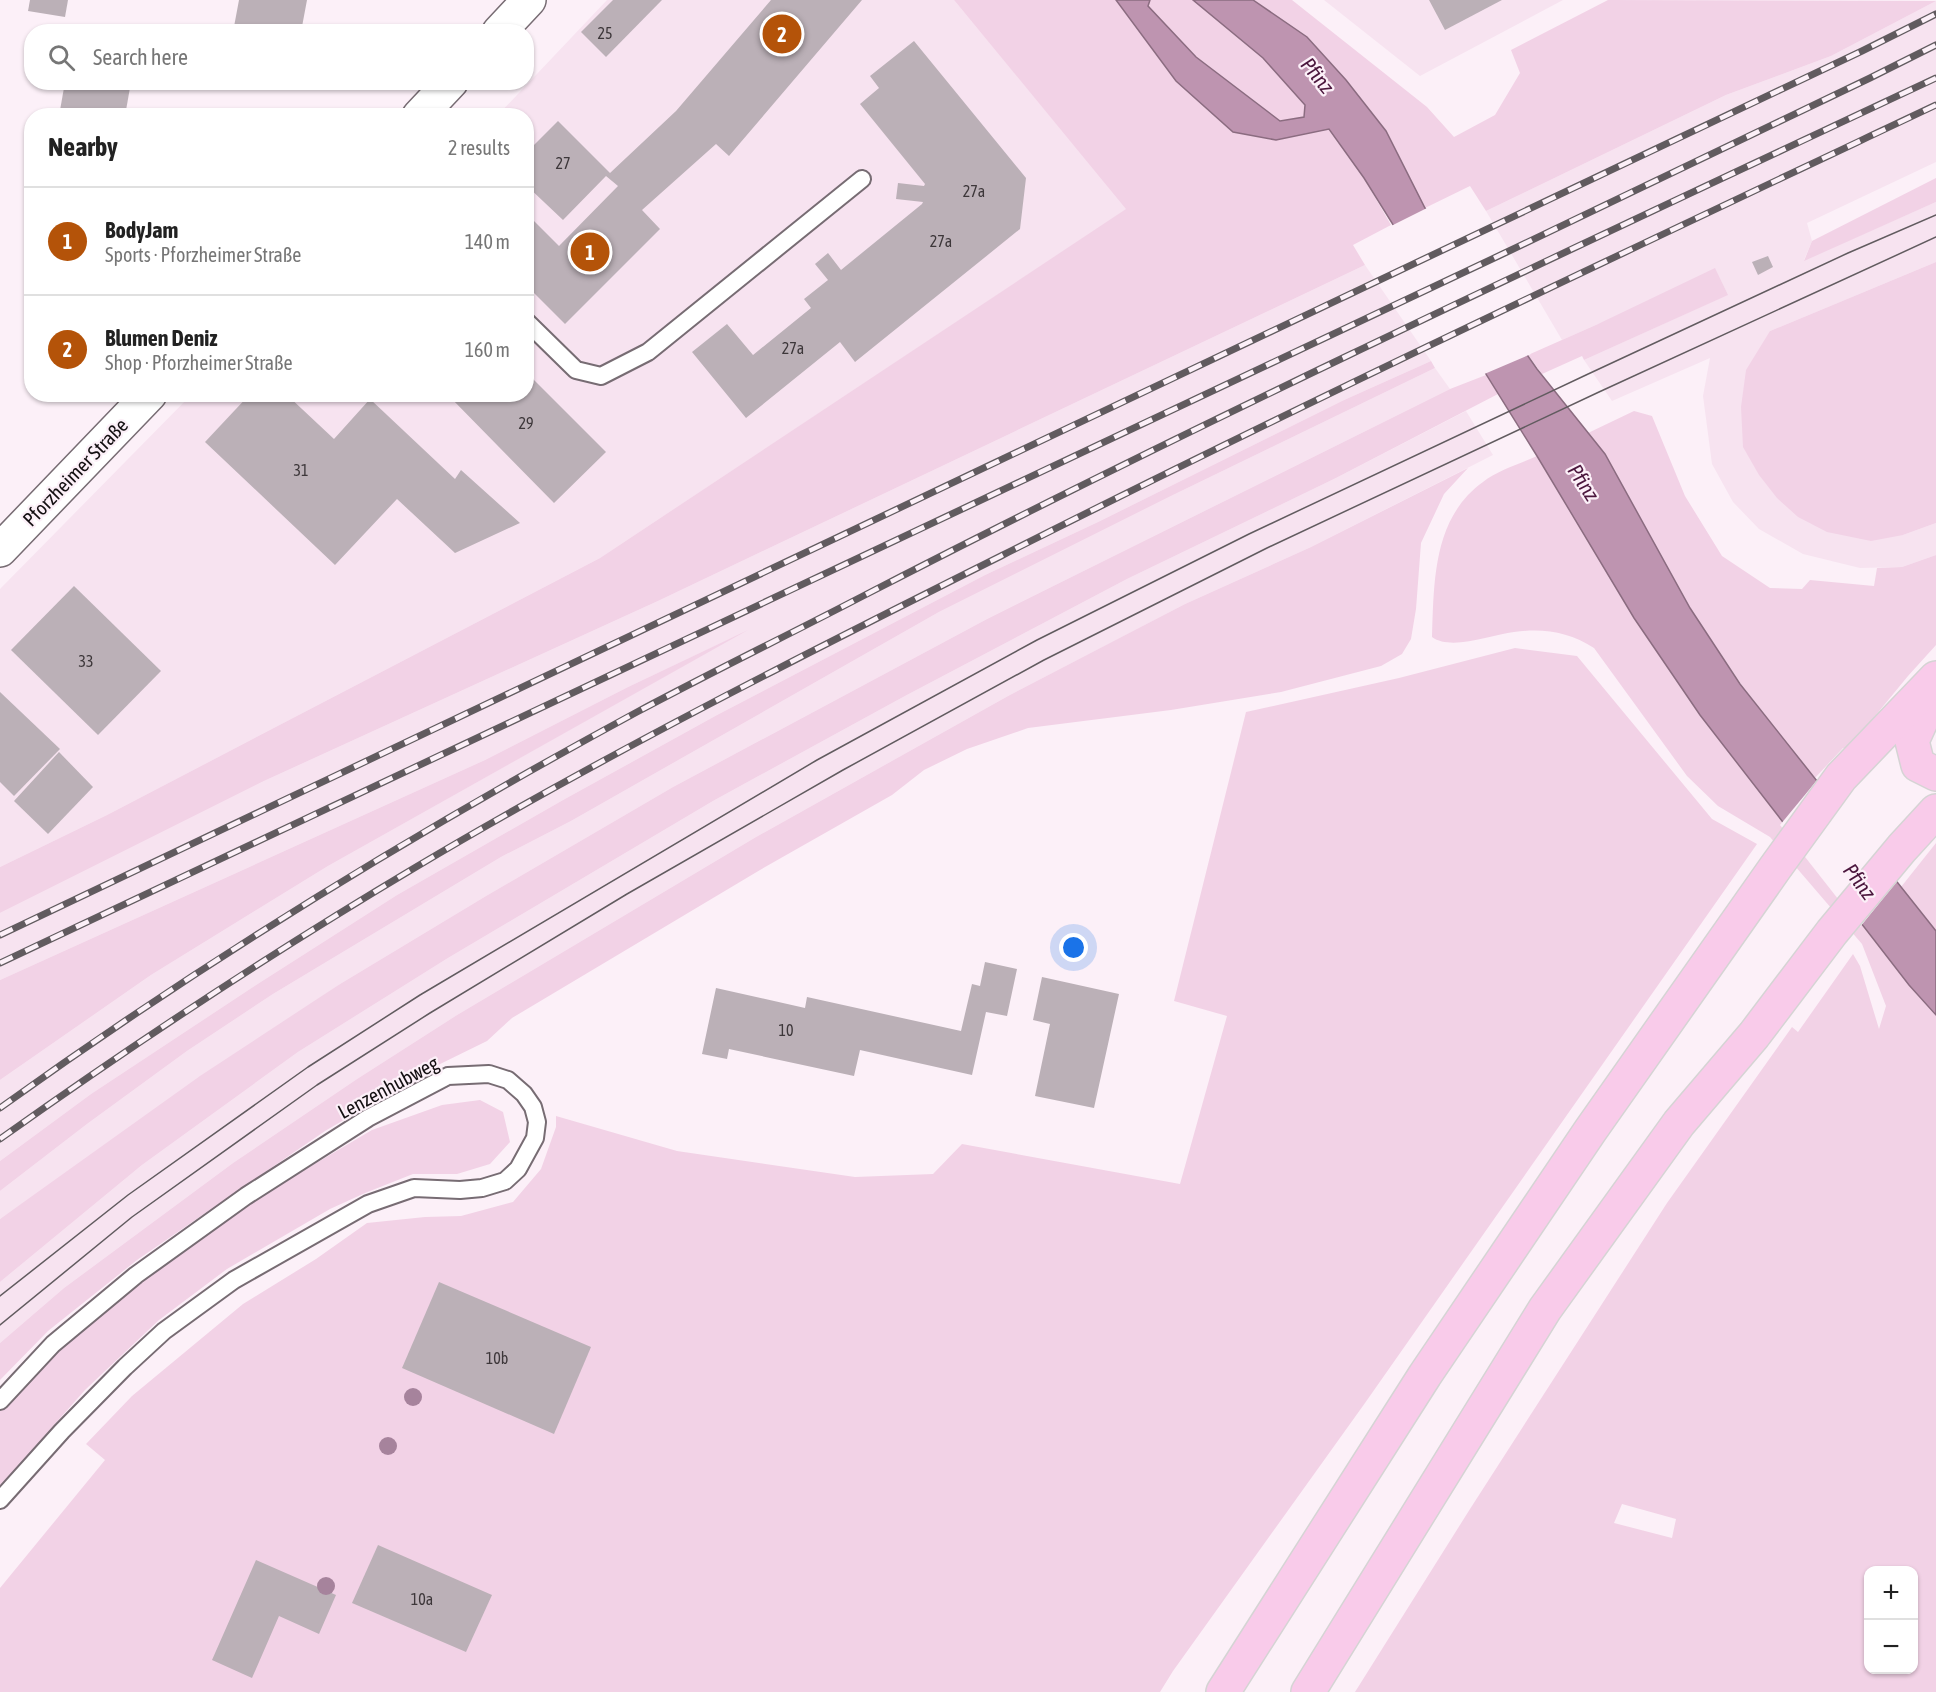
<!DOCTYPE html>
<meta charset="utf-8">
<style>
:root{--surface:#fff;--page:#f2f2f2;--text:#222;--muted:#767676;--line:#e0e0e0;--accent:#b45309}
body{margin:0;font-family:"Asap Condensed",sans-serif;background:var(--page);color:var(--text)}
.controls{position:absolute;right:18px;bottom:18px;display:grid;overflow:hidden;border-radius:12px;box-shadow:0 2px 4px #0004}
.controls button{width:54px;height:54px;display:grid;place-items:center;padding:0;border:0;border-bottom:2px solid var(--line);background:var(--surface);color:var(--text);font:30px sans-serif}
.you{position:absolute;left:1074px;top:948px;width:21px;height:21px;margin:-15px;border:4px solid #fff;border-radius:50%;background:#1a73e8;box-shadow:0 0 0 9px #1a73e833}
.badge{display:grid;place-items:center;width:39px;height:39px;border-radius:50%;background:var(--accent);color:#fff;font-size:20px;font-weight:700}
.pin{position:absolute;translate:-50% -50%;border:3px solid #fff;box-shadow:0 2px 6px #0006}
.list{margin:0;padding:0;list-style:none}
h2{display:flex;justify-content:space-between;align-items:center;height:78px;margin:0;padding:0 24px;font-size:26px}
h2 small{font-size:20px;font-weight:400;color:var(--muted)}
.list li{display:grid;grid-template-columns:39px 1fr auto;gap:18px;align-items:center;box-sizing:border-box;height:108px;padding:0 24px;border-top:2px solid var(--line)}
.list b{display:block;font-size:22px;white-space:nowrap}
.list p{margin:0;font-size:20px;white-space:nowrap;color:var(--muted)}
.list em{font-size:20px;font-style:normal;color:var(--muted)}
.icon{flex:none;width:33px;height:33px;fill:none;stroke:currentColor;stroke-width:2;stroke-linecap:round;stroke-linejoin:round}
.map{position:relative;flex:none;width:1936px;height:1692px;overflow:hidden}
.search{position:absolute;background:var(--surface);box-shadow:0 2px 4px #0004;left:24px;top:24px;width:510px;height:66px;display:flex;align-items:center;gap:15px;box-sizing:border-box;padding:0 21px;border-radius:24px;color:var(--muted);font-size:22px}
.panel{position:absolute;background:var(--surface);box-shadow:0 2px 4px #0004;left:24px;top:108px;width:510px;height:294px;border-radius:24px}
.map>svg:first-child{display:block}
.built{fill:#f7e3f0}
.green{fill:#f2d2e6;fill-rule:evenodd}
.water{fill:#be94b0;stroke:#8b6c80;stroke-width:1.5}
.pier{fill:#fcf0f8}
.building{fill:#bbb0b7}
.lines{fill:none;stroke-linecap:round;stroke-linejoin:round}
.service-casing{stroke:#776c73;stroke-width:20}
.minor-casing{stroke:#776c73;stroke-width:36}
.primary-casing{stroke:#d5d4d4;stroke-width:36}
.service{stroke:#fff;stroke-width:16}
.minor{stroke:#fff;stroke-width:33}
.primary{stroke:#f9cbea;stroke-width:33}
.tram{stroke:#615b5f;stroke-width:1.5}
.rail-casing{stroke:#615b5f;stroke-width:7}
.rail{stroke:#fcf0f8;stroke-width:4.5;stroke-dasharray:14;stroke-linecap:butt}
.tree{fill:#a6839c}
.labels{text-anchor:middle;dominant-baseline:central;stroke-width:4.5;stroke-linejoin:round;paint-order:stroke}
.number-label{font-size:16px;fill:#3d373a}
.street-label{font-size:20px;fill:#130f11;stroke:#fcf0f8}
.water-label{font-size:21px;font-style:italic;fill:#4b163d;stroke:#fcf0f8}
</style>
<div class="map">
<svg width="1936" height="1692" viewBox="0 0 1936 1692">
<rect width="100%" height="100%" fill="#fcf0f8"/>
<g class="built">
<polygon points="607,0 954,0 1127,209 600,558 107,815 0,867 0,589 191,395 526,394 526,116 498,115"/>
<polygon points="1324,0 1563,0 1420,76"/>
<polygon points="1936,1 1936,162 1807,223 1812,241 1804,260 1936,202 1936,262 1770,331 1903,535 1936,523 1936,555 1902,567 1860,568 1803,554 1759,529 1733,502 1712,464 1703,396 1710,358 1612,401 1584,360 1727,295 1598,324 1562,340 1486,211 1726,95 1831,56"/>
<polygon points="1365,265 1431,361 1344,400 1098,522 985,575 717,715 563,800 397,895 256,985 91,1094 0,1161 0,1080 151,975 328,866 736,636 628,687 485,760 0,980 0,913 264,781 658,601"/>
<polygon points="1435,368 1450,389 987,619 673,787 486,896 340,984 0,1219 0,1191 87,1124 187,1051 273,994 501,857 571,821 939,612 1173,495"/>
<polygon points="1466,411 1493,455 1311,547 1185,604 1120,638 1008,696 756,837 457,1015 357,1079 233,1163 64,1288 0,1343 0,1282 142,1165 298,1052 448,958 713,801 905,696 1127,579 1336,478"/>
</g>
<g class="green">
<polygon points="954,0 1116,0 1176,81 1276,140 1329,129 1364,178 1391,225 1353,245 1365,265 658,601 264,781 0,913 0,867 107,815 600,558 1126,209"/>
<polygon points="1150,0 1193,0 1263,58 1305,105 1304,117 1280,121 1196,57 1147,6"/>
<polygon points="1253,0 1292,0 1427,107 1454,137 1495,115 1520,73 1511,50 1608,0 1936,1 1831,56 1726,95 1486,211 1470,186 1425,208 1386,131 1346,80 1307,37"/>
<polygon points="1936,178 1936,202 1804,261 1812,241"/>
<polygon points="1936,262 1936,523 1903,535 1871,541 1827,532 1798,517 1777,498 1759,475 1743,447 1741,407 1746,370 1770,331"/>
<polygon points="1715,268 1728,295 1584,360 1582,356 1542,374 1528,355 1598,324"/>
<polygon points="1431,361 1435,368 1173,495 939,612 571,821 501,857 273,994 187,1051 87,1124 0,1191 0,1161 91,1094 256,985 397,895 563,800 717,715 985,575 1098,522 1344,400"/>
<polygon points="1486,375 1498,394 1336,478 1127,579 905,696 713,801 448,958 298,1052 142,1165 0,1282 0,1219 200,1076 340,984 486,896 673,787 987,619 1450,389"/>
<polygon points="1634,411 1652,416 1685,496 1722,556 1770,588 1802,589 1810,580 1874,586 1877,568 1902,567 1936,555 1936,645 1908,676 1847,750 1843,748 1814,779 1741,684 1690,608 1605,454 1588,433"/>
<path d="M1537,456L1634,618L1700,715L1909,985L1936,1015V1692H1355L1470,1509L1667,1203L1792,1027L1798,1032L1853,954L1860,966L1879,1029L1886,1006L1862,944L1770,837L1718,806L1687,776L1594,648C1569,632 1544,628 1514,632C1491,635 1451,651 1432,637C1434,581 1433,518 1483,482C1498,470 1520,464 1537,456ZM1622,1504L1676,1519L1672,1538L1614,1523ZM1868,1570H1914V1670H1868Z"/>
<polygon points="1468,468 1444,494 1421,543 1416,609 1411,639 1402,654 1381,666 1281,692 1171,710 1028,728 967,749 924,770 892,795 760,870 512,1018 487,1041 434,1067 325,1131 137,1260 48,1331 0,1380 0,1343 64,1288 233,1163 357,1079 457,1015 756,837 1008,696 1185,604 1311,547"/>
<polygon points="748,630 328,866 151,975 0,1080 0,980 485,760 628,687"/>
<polygon points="1515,648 1577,656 1712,819 1757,844 1365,1403 1173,1671 1160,1692 0,1692 0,1588 105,1460 86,1444 132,1396 243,1304 316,1259 367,1223 425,1217 461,1216 513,1202 541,1169 556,1127 556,1116 677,1151 855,1177 933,1174 962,1144 1180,1184 1227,1016 1174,1001 1246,712 1399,678"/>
<polygon points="1936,843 1936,931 1901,887"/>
<polygon points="480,1100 503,1112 510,1142 490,1164 457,1174 413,1174 365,1193 330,1209 227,1269 159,1320 85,1390 0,1486 0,1411 57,1350 141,1280 250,1202 372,1130 442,1105"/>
</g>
<polygon class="water" points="1116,0 1150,0 1148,6 1196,57 1280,121 1304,117 1305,105 1263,58 1193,0 1253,0 1307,37 1346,80 1386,131 1425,208 1537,369 1605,454 1690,608 1740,684 1936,931 1936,1015 1909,985 1700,715 1634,618 1537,456 1364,178 1329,129 1276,140 1233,132 1176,81"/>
<g class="pier">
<polygon points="1429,207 1530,353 1531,354 1482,375 1389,227"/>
<polygon points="1818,779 1899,879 1860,927 1780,825"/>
</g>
<g class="building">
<polygon points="30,0 68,0 65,17 28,11"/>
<polygon points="239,0 307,0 301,32 233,32"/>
<polygon points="613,0 662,0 606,57 581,32"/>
<polygon points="771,0 862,0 729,156 716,144 642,210 660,229 565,324 526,285 526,213 559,246 618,186 606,176 563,220 526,185 526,153 558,121 610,173 676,111"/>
<polygon points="1429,0 1502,0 1445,30"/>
<polygon points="914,41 1026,178 1020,229 855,362 840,342 746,418 692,352 727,324 753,355 811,308 804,299 828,280 815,264 828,253 841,270 922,204 923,202 896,199 898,183 924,186 925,184 860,104 879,88 870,76"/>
<polygon points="65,82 131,82 125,116 59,116"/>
<polygon points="262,82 291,82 290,89"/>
<polygon points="1768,256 1773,267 1758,275 1752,262"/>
<polygon points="526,372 606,452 554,503 447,394 526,394"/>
<polygon points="250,394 286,394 334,439 370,399 455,479 461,470 520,523 455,553 397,499 335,565 205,442"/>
<polygon points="399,394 413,394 406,402"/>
<polygon points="74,586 161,671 98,735 11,650"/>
<polygon points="0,692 60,749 14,796 0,782"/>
<polygon points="59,752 93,787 48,834 14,801"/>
<polygon points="985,962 1017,969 1007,1016 986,1012 972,1075 860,1050 854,1076 729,1049 727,1059 702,1054 716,988 805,1008 807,997 961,1031 972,984 980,986"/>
<polygon points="1042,977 1119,994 1094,1108 1035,1096 1050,1024 1033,1020"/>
<polygon points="439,1282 591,1347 554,1434 402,1368"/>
<polygon points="378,1545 492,1595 466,1652 352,1603"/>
<polygon points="256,1560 336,1595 319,1634 279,1616 252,1678 212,1660"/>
</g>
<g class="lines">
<defs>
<g id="service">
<polyline points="526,321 576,370 601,376 648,352 862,179"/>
<polyline points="0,1401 53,1344 136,1275 246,1196 368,1118 448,1076 489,1074 508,1080 524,1094 533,1107 537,1122 535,1138 518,1169 505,1181 482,1188 460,1190 414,1188 368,1204 234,1280 164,1331 125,1367 62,1431 0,1500"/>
</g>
<g id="minor">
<polyline points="499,32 529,0"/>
<polyline points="419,116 451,82"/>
<polyline points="0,550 150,394"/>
</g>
<g id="primary">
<polyline points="1934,693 1912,741 1918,765 1936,774"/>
<polyline points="1223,1692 1425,1375 1590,1131 1775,868 1841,777 1936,678"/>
<polyline points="1308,1692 1545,1309 1679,1123 1754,1035 1832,932 1902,848 1936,811"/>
</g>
</defs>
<use href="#service" class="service-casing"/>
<use href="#minor" class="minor-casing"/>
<use href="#primary" class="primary-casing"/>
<use href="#service" class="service"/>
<use href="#minor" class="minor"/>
<use href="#primary" class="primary"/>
<g class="tram">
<polyline points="0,1296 128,1195 308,1067 420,995 817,760 1037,640 1249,534 1586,375 1848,253 1936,215"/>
<polyline points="0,1325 132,1217 317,1085 430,1013 627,894 843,770 1044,660 1267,548 1599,392 1936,237"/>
</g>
<defs>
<g id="rail">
<polyline points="0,935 1862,51 1936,14"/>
<polyline points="0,963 1509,251 1870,78 1936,45"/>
<path d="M0,1108C203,962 417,831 637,712C712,672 788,635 863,596C1216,414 1576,247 1936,78"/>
<path d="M0,1139C135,1043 273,952 416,867C606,754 803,655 1001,556C1310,400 1623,253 1936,105"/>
</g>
</defs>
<use href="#rail" class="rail-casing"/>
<use href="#rail" class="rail"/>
</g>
<g class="tree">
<circle cx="413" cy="1397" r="9"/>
<circle cx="388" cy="1446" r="9"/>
<circle cx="326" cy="1586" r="9"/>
</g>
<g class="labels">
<g class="number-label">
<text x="605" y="33">25</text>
<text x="563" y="163">27</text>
<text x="974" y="191">27a</text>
<text x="941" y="241">27a</text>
<text x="793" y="348">27a</text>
<text x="526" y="423">29</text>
<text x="301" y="470">31</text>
<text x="86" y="661">33</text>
<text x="786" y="1030">10</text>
<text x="497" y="1358">10b</text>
<text x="422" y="1599">10a</text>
</g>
<g class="street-label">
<text transform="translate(75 472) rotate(-46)">Pforzheimer Straße</text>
<text transform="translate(388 1087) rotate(-28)">Lenzenhubweg</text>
</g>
<g class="water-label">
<text transform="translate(1318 75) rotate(51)">Pfinz</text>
<text transform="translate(1584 482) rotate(57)">Pfinz</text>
<text transform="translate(1860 881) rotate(53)">Pfinz</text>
</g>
</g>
</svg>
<div class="controls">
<button>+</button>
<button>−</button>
</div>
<div class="you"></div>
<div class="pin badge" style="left:590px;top:252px">1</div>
<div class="pin badge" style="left:782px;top:34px">2</div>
<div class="search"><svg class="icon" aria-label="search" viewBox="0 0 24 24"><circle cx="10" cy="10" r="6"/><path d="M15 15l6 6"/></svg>Search here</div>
<section class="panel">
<h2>Nearby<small>2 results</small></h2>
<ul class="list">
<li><span class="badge">1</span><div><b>BodyJam</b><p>Sports · Pforzheimer Straße</p></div><em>140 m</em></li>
<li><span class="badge">2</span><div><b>Blumen Deniz</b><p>Shop · Pforzheimer Straße</p></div><em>160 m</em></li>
</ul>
</section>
</div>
